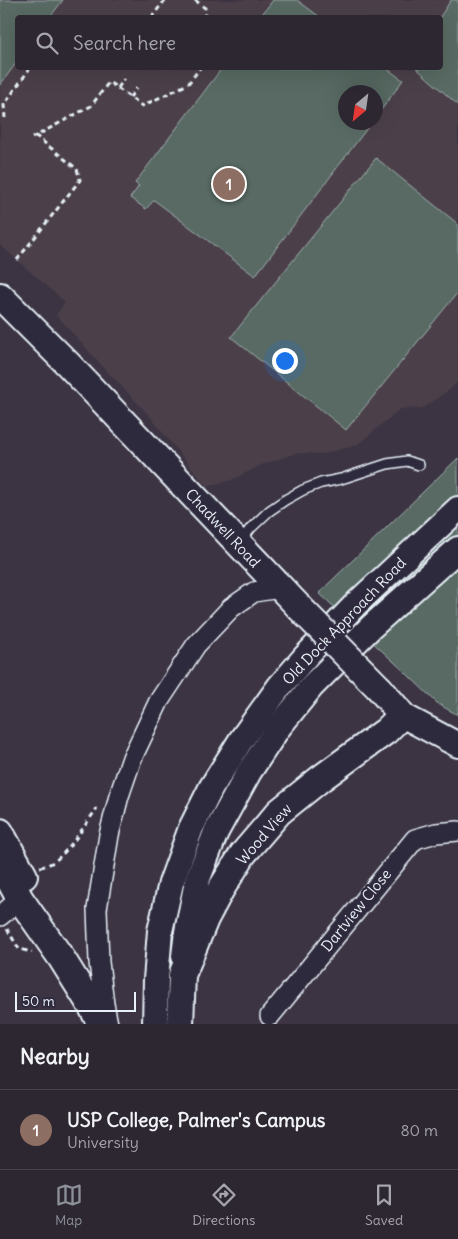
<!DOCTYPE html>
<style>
:root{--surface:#2d2732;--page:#352f3a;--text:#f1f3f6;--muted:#a7a5ac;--line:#48444d;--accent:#8c9099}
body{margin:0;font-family:Delius,sans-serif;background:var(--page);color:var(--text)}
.compass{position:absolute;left:338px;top:85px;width:45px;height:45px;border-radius:50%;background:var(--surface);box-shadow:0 5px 20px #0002;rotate:209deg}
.scale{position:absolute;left:15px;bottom:12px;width:121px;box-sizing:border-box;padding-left:5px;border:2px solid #e8f1f8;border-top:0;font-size:14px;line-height:18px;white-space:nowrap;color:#e8f1f8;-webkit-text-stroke:4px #2f2a3d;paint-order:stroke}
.you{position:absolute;left:284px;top:360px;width:18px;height:18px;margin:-12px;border:4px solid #fff;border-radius:50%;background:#1a73e8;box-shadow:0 0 0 8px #1a73e833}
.badge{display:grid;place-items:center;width:32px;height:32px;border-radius:50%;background:var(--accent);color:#fff;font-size:16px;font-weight:700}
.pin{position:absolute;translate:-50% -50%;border:2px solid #fff;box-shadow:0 1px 5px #0006}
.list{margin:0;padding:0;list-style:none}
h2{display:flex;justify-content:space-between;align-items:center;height:65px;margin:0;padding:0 20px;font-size:21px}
h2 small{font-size:16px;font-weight:400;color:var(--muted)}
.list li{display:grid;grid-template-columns:32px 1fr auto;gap:15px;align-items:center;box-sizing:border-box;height:80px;padding:0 20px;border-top:1px solid var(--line)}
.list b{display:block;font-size:19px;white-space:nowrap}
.list p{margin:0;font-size:16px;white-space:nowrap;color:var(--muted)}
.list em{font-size:16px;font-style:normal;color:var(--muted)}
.icon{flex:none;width:28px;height:28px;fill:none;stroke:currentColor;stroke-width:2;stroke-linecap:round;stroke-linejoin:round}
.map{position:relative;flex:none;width:458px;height:1024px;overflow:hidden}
.search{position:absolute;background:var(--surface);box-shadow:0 5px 20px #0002;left:15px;right:15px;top:15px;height:55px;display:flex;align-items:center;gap:12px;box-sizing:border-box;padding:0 18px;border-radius:5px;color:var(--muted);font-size:19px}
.sheet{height:145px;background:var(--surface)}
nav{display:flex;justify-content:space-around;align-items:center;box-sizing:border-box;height:70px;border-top:1px solid var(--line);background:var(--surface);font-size:14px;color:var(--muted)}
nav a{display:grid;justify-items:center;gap:2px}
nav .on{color:var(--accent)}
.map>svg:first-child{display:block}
.built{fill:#4b404a;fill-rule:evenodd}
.green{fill:#586a63;stroke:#a0aeae}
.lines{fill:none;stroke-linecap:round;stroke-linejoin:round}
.service-casing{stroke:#e8f1f8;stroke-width:12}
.minor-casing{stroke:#e8f1f8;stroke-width:22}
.tertiary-casing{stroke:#e8f1f8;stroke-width:28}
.secondary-casing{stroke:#e8f1f8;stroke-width:30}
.path{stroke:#e8f1f8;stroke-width:3;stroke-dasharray:5 4;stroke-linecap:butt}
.service{stroke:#2f2a3d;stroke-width:9}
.minor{stroke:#2f2a3d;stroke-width:19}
.tertiary{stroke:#2f2a3d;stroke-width:24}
.secondary{stroke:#2f2a3d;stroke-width:26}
.secondary-bridge-casing{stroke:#e8f1f8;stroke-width:30;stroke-linecap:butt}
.secondary-bridge{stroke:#2f2a3d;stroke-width:26}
.labels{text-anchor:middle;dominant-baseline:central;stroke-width:4.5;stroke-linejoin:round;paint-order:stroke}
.street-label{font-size:15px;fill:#e8f1f8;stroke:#2f2a3d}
</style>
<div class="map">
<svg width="458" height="1024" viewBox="0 0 458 1024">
<rect width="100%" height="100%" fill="#3c3443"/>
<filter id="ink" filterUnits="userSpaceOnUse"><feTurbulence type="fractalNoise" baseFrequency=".02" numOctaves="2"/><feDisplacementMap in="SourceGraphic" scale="10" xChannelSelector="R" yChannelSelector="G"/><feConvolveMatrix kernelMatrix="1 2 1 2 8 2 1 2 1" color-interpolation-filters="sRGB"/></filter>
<g filter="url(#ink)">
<path class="built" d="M0,0H451L440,18H18V68H416L458,105V382L449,390L423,408L400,409L357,445L323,454L297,453L261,465L234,479L207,487L147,413L107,371L56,315L65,302L0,245ZM346,92H376V122H346Z"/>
<g class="green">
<polygon points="0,0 63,0 50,17 18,18 17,62 0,85"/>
<polygon points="273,0 297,0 320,17 260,17"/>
<polygon points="451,0 458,0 458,105 416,68 440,68 440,17"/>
<polygon points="222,68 386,68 403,80 376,117 376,92 346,92 346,122 371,123 255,276 154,200 146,209 130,198 139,186 135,183"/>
<polygon points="376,158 458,224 458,292 346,430 231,337"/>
<polygon points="458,458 458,715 438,704 406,673 319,593"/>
</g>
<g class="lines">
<defs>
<polyline id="service" points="240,542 251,528 269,511 285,500 303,490 321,483 341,479 387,464 407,461 419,465"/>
<g id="minor">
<polyline points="0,916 20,899"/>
<polyline points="270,1016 415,839 436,833 458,831"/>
<polyline points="108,1024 104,1004 99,962 97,909 109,835 119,796 132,758 159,701 196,645 231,608 254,592 280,588"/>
</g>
<g id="tertiary">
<polyline points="402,715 458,745"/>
<polyline points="184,956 187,932 197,881 216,832 249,772 278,728 312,686 371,627 458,549"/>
<polyline points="155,1024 156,980 160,931 171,883 191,828 211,788 241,740 279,687 306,656 357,603 458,509"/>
</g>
<g id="secondary">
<polyline points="0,296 68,364 299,607"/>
<polyline points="0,832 24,876"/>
<polyline points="0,862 20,899 62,959 92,1007 101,1024"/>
<polyline points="180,1024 182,975 205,919 221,889 243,854 279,812 320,779 386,731 402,715 380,689"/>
</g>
</defs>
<use href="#service" class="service-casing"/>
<use href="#minor" class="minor-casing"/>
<use href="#tertiary" class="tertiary-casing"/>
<use href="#secondary" class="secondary-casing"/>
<g class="path">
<polyline points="195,0 205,8 205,18"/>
<polyline points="151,18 165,0"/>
<polyline points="118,88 124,79"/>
<polyline points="130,97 137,88"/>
<polyline points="5,118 4,105 30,68"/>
<polyline points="32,138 91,106 109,82 142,106 188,84 200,68"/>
<polyline points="17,260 80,180 77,169 36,136"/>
<path d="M40,867C46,866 50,864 55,861C70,849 86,824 97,808"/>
<polyline points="7,929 19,949 32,952"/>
</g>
<use href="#service" class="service"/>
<use href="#minor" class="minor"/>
<use href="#tertiary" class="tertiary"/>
<use href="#secondary" class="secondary"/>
<defs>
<polyline id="secondary-bridge" points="299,607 380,689"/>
</defs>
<use href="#secondary-bridge" class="secondary-bridge-casing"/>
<use href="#secondary-bridge" class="secondary-bridge"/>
</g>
</g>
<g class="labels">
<g class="street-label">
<text transform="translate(223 528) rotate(47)">Chadwell Road</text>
<text transform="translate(344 621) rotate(-46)">Old Dock Approach Road</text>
<text transform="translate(264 834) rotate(-49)">Wood View</text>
<text transform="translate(356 910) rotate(-51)">Dartview Close</text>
</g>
</g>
</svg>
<svg class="compass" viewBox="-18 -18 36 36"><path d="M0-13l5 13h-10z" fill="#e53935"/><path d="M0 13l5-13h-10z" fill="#a7a5ac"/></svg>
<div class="scale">50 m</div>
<div class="you"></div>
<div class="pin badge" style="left:229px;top:184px;background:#8d6e63">1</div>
<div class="search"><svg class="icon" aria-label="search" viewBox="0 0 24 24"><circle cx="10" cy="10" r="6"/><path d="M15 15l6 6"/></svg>Search here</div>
</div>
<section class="sheet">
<h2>Nearby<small></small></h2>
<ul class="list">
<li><span class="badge" style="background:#8d6e63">1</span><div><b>USP College, Palmer's Campus</b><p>University</p></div><em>80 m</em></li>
</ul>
</section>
<nav>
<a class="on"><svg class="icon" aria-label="map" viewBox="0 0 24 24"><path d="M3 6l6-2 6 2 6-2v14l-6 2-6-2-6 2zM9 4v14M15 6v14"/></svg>Map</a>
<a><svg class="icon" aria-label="directions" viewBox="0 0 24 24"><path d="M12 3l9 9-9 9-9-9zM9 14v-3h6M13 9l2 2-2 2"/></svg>Directions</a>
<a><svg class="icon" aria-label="saved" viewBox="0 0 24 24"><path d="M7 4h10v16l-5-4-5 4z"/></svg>Saved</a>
</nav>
